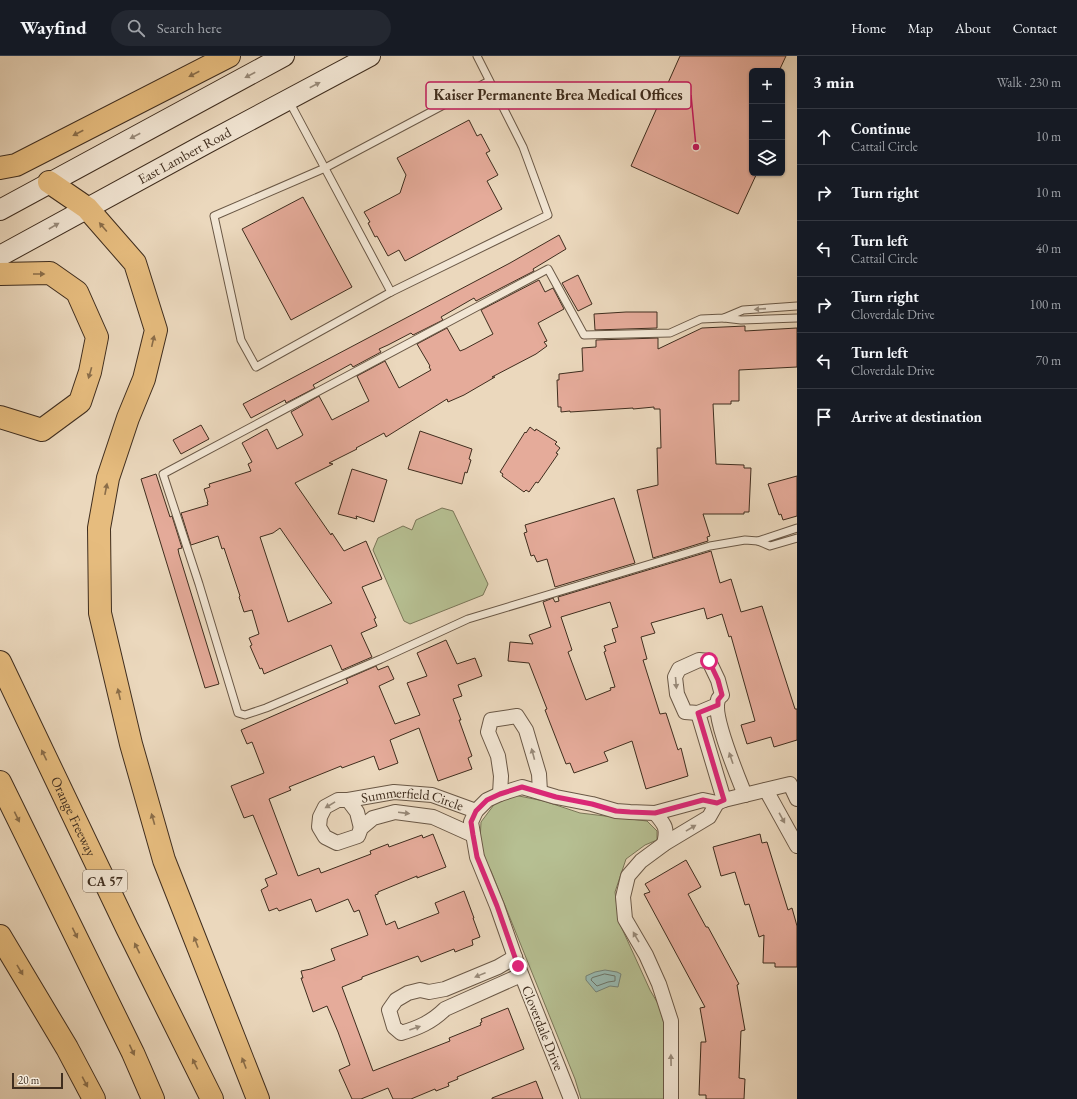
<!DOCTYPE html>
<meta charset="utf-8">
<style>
:root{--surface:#171b24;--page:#242831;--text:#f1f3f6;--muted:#9ea1a6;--line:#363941}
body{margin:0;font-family:"EB Garamond",serif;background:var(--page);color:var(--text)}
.controls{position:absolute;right:12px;top:12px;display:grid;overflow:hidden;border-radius:6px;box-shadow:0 1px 3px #0004}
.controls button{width:36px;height:36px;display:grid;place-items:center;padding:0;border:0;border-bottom:1px solid var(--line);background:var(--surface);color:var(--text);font:20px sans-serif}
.scale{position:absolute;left:12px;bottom:10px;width:51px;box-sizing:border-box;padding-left:4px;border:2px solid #3f2d1e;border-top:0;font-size:11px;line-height:14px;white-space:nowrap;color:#3f2d1e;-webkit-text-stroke:3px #f2e6d4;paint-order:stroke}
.stop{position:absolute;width:12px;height:12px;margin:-9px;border:3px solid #db2777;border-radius:50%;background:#fff}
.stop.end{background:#db2777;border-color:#fff;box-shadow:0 1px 4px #0008}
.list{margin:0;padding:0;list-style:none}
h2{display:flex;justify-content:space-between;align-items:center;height:52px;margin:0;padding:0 16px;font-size:17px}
h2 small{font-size:13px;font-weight:400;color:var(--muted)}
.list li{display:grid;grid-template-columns:26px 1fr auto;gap:12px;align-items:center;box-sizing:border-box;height:56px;padding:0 16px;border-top:1px solid var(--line)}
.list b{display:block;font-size:15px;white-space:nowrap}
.list p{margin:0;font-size:13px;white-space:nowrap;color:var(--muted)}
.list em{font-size:13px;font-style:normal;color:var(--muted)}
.icon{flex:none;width:22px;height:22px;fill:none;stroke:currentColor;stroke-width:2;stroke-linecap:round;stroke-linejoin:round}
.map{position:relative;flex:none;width:797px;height:1043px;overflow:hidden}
header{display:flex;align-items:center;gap:24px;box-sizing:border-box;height:56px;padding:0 20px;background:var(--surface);border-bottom:1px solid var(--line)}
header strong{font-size:19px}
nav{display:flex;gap:22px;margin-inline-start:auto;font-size:14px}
.search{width:280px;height:36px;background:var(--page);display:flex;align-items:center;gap:10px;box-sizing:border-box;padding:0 14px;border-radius:22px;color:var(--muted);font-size:15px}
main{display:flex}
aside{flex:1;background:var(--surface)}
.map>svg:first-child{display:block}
.green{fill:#b6bf92;stroke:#7a7658}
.water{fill:#98bab2;stroke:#748277}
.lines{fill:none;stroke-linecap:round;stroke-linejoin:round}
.shore{stroke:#6c7468;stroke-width:1}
.building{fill:#e5ab9a;stroke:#3f2d1e;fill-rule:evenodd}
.service-casing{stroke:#6a5846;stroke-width:9}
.minor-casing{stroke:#6a5846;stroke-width:16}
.secondary-casing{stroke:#3f2d1e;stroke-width:22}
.motorway-casing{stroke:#3f2d1e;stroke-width:24}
.service{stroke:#f2e6d4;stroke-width:7}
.minor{stroke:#f2e6d4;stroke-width:14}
.secondary{stroke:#f2e6d4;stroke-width:20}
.motorway{stroke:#e6bc7e;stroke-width:22}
.oneway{fill:#8a6d49}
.oneway2{fill:#988a79}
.route{stroke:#db2777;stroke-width:5}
.labels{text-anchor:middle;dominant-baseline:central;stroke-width:4;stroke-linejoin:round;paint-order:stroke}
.shield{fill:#f2e6d4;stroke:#756455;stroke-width:1}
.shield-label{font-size:13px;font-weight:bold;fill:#3f2d1e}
.street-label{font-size:14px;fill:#3f2d1e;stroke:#f2e6d4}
.leader{fill:none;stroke:#c2185b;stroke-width:1.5}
.callout-dot{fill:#c2185b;stroke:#f2e6d4;stroke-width:1.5}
.callout{fill:#f2e6d4;stroke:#c2185b;stroke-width:1.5}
.callout-label{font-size:15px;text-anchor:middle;font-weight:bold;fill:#3f2d1e}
</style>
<header>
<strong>Wayfind</strong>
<div class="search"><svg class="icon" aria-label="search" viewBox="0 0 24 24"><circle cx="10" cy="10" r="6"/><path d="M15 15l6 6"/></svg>Search here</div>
<nav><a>Home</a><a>Map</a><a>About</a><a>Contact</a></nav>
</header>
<main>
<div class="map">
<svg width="797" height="1043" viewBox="0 0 797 1043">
<rect width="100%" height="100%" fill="#ebd8bd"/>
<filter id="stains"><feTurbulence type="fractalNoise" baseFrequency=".005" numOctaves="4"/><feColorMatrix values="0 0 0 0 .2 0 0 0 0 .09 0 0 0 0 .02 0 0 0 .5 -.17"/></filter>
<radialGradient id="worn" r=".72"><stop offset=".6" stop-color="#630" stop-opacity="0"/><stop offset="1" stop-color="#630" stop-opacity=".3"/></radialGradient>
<g class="green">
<polygon points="442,452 453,455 488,528 483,539 410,568 404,565 373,494 378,482 403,470 412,474 416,464"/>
<polygon points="514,739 544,745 580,757 647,765 657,775 657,784 645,789 626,803 615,836 619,866 650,934 660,951 668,985 664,1043 581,1043 575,1023 491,815 486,807 480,785 481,766 496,746"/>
</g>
<polygon class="water" points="605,914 617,916 621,918 618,931 610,930 596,936 586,924 586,920 595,916"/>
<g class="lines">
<polygon class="shore" points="605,918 615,920 615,925 608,926 597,930 591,924 592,922"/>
</g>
<g class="building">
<polygon points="680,0 786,0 779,15 752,15 752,117 757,117 738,158 631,110"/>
<polygon points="469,64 477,80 481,78 490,95 486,97 498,119 487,125 502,153 405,205 399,194 388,200 377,180 375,181 368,167 370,166 364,156 400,137 406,119 397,102"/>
<polygon points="303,141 352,231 291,264 242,173"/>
<polygon points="559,179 566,193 533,213 534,215 476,245 474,242 441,261 443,264 413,279 411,277 388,289 379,293 381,296 353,311 351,308 313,329 315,332 286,347 285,344 251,362 243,348 510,207"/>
<polygon points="578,219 592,248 578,255 562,227"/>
<path d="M539,224L545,236L553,232L564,253L538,267L547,285L544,286L547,290L536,298L492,321H495L464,339L448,346L447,343L386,381L384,377L356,392L357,393L329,407L333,408L295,427L331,479L332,477L344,495L366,485L382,523L362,531L376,562L374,563L377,570L361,577L372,601L342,614L331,589L264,618L262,612L260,613L250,590L252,589L249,582L259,578L252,554L244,556L239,541L240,540L224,492L222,493L218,480L191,489L181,457L208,449L207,446H208L204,433L210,431L209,428L251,415L248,408L252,406L242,387L267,373L277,393L300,381L303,379L291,356L319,340L332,364L369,345L357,320L385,305L399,332L431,314L429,311L430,310L417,288L447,272L460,295L465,293L493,278L481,254ZM280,472L332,547L288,566L260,481L273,477Z"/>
<polygon points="626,256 657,256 657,272 595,274 594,258"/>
<polygon points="745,270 745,275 797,272 797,311 739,314 739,345 731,345 731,348 713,348 716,408 744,409 744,412 751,412 749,456 744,456 744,458 703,458 710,480 707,481 708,485 653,502 637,434 658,429 657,392 661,392 660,353 654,353 654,351 633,353 633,352 570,356 570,355 561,356 561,351 558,351 557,324 559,324 559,318 583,315 582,292 596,291 596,284 658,282 658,293 702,272"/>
<polygon points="201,369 209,383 181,398 173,384"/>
<polygon points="530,371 535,375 536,373 557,386 555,388 560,392 556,397 558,398 538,427 536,426 529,436 526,434 524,436 502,420 503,418 500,416 525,376 526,377"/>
<polygon points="420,375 472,393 469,403 471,404 467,417 465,416 462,428 408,413"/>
<polygon points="352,413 387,424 374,466 356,460 357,463 338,458"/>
<polygon points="156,418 170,461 172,460 182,492 178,493 179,498 219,628 205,632 141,423"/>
<polygon points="797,420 797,460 783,464 781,458 779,459 768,428"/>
<polygon points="614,442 635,507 555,531 547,503 537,506 534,499 531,500 524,477 527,476 525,469"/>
<path d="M711,495L720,527L731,523L741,556L762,550L795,653H797V684L774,691L771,681L747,688L741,669L755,665L731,580L729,581L722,558L707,563L704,552L651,567L655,577L641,581L647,603L643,604L660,658L666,657L678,694L681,692L688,720L646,733L632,685L604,696L608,705L574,717L570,707L566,708L545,654L547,653L529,607L508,605L510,586L533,588L529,579L551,571L543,546L553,542L555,546L559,545L558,541ZM610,546L618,571L612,573L616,586L604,590L606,595L604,596L615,631L610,632L611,634L586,644L568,596L572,594L561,561Z"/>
<polygon points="446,584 457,608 475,602 482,620 458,629 462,640 453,643 461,664 459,664 472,700 468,702 472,713 438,725 419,672 390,684 398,707 379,714 374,700 342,712 341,710 289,731 291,734 269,743 298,820 319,812 321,817 371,798 370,795 388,788 389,791 422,779 423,782 433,778 446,811 417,822 417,820 378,836 378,838 375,839 386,869 395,865 398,873 439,857 435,847 464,835 474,862 473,862 480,881 472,884 473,889 455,896 454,893 421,906 418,900 362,921 362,923 342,931 373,1015 450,985 449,982 481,969 480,967 482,966 481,963 508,952 524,993 457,1021 458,1023 448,1027 449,1030 436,1035 435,1033 411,1043 393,1043 388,1032 361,1043 352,1043 339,1014 350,1009 338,976 327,950 313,956 301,922 303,922 301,915 311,913 335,904 331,893 368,879 359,854 354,856 348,843 316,856 311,843 279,855 277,852 269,855 261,834 268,830 265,823 277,818 253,759 244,762 231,730 264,717 252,686 247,688 241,674 348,627 346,623 376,610 378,614 388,610 394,623 379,630 395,668 420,659 407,627 427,620 417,597"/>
<polygon points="760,778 762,787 767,786 788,854 792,852 797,870 797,911 775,911 775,907 763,907 764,879 759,881 749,848 745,849 735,816 721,820 713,791"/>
<polygon points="686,804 701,831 688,838 706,871 708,871 739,928 737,929 745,974 741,975 739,1022 745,1023 744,1043 706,1043 706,1039 699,1039 701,986 706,986 700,952 705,951 644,838 650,836 645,828"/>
<polygon points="536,1025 543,1043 492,1043 492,1042"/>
</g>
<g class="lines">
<defs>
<g id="service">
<polyline points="289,45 391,236 256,311 241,284 214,160 325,112 489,25"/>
<polyline points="391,236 548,159 523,91 477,0"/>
<polyline points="724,262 741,264 797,262"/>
<polyline points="797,472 758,485 770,490 797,482"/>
<polyline points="758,485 745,484 710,490 468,563 381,603 266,652 245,659 238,657 199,528 163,418 548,213 584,279 670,277 701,263 724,262 743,254 797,250"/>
</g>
<g id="minor">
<path d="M717,649L698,657L685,656L677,638L675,621L679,613L699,604L709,605L718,624L722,639C720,641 718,642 718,644C712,660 738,721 745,739"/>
<polyline points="698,657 724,744"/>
<polyline points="766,734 797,790"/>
<polyline points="500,738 501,720 498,700 488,676 491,664 517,660 526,674 539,718 540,736"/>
<polyline points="348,744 357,756 361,772"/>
<path d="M655,757C665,769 668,772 664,788"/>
<path id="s1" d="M473,779L433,761L395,756L373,762L361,772L358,780L337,787L325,781L319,771L320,761L325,751L338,744H348L394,736L432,739L476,755"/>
<path d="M515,901L498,911L445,933L429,936L420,934L408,937L396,944L389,954L394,971L401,977C418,972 432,966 445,953L521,919"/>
<polyline points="571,1043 518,910 497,850 477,801 471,766 476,755 487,744 500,738 522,731 556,741 592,748 616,755 630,756 655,757 703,744 717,747 724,744 790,728 797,743"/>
<polyline points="671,1043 671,965 659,928 646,899 625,863 623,841 628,820 641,805 664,788 709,761 717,747"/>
</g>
<g id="secondary">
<polyline points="0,154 284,0"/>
<path id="s2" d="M0,200L207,87L370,0"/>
</g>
<g id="motorway">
<polyline points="0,112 16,109 229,0"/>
<polyline points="49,126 87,152 135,207 156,274 144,323 128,362 108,422 99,472 100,557 131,688 164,804 258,1043"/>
<polyline points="0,218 50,217 77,236 97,281 90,316 80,346 42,374 0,361"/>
<path id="s3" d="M0,606L127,872L212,1043"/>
<polyline points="0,726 133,997 153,1043"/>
<polyline points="0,880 67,992 94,1043"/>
</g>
</defs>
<use href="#service" class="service-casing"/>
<use href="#minor" class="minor-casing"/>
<use href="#secondary" class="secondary-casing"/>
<use href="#motorway" class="motorway-casing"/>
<use href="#service" class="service"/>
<use href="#minor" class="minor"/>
<use href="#secondary" class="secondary"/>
<use href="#motorway" class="motorway"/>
</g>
<defs><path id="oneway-solid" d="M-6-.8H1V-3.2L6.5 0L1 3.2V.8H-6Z"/></defs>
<g class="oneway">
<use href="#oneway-solid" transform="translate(194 18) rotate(153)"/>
<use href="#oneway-solid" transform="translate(78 77) rotate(153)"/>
<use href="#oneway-solid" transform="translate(103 171) rotate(-130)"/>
<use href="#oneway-solid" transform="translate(39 218)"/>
<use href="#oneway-solid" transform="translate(153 285) rotate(-77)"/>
<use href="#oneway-solid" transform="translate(90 317) rotate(106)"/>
<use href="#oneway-solid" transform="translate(106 433) rotate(-79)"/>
<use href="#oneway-solid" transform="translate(119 638) rotate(-103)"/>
<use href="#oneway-solid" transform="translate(44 699) rotate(-116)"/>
<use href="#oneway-solid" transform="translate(17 761) rotate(64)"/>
<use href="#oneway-solid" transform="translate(153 763) rotate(-106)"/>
<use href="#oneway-solid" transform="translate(75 877) rotate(64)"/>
<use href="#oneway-solid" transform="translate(196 886) rotate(-111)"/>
<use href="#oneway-solid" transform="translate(137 892) rotate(-116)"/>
<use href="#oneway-solid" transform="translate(20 914) rotate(59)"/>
<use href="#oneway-solid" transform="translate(132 994) rotate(65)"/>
<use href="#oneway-solid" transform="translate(244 1007) rotate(-111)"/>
<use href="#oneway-solid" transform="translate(195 1008) rotate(-116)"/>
<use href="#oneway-solid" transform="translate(85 1026) rotate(62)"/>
</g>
<g class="oneway2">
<use href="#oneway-solid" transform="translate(250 19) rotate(152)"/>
<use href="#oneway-solid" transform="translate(315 29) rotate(-28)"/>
<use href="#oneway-solid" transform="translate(135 80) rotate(152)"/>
<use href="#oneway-solid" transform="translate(54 170) rotate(-30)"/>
<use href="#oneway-solid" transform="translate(760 253) rotate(176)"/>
<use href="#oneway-solid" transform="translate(676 627) rotate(85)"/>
<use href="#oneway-solid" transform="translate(533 698) rotate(-105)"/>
<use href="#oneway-solid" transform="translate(731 702) rotate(-109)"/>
<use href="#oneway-solid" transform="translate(330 749) rotate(149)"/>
<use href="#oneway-solid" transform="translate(404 757) rotate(7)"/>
<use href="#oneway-solid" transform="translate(782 762) rotate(61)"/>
<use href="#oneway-solid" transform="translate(691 772) rotate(-31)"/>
<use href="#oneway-solid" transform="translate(636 881) rotate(-120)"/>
<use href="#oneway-solid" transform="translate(480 919) rotate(158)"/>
<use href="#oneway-solid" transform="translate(415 972) rotate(-19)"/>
<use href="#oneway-solid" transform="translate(671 1004) rotate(-91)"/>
</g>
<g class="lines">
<polyline class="route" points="518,910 497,850 477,801 473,779 471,766 476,755 487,744 500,738 522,731 556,741 592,748 616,755 630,756 655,757 703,744 717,747 724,744 698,657 718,649 718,644 722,639 718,624 709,605"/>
</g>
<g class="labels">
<rect class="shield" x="83" y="814" width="44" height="22" rx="3"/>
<g class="shield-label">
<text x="105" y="825">CA 57</text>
</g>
<g class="street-label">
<text stroke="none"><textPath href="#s2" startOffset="210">East Lambert Road</textPath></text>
<text stroke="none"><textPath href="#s1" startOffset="288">Summerfield Circle</textPath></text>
<text stroke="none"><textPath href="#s3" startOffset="171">Orange Freeway</textPath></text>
<text transform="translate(543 972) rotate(68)">Cloverdale Drive</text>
</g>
</g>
<path class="leader" d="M696 91L691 39"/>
<circle class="callout-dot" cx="696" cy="91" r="4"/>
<rect class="callout" x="426" y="26" width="265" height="27" rx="4"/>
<g class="callout-label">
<text x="558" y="44">Kaiser Permanente Brea Medical Offices</text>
</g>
<rect width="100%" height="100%" filter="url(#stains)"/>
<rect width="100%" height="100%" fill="url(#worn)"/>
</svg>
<div class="controls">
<button>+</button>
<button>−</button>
<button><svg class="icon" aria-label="layers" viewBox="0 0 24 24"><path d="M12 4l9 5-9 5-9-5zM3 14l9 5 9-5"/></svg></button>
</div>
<div class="scale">20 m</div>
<div class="stop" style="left:709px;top:605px"></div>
<div class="stop end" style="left:518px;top:910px"></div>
</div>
<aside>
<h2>3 min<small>Walk · 230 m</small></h2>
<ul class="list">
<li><svg class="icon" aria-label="ahead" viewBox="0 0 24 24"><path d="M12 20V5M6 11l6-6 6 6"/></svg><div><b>Continue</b><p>Cattail Circle</p></div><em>10 m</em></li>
<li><svg class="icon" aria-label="right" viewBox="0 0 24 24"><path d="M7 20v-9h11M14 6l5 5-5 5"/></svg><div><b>Turn right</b></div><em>10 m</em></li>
<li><svg class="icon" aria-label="left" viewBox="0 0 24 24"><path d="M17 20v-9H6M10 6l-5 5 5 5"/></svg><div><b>Turn left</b><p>Cattail Circle</p></div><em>40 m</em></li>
<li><svg class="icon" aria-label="right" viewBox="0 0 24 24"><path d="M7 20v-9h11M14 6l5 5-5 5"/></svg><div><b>Turn right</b><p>Cloverdale Drive</p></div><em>100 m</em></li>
<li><svg class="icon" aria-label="left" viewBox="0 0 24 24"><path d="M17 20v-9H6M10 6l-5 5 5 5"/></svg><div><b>Turn left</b><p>Cloverdale Drive</p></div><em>70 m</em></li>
<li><svg class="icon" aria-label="arrive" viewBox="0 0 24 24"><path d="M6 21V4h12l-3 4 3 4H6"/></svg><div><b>Arrive at destination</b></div></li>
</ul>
</aside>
</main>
